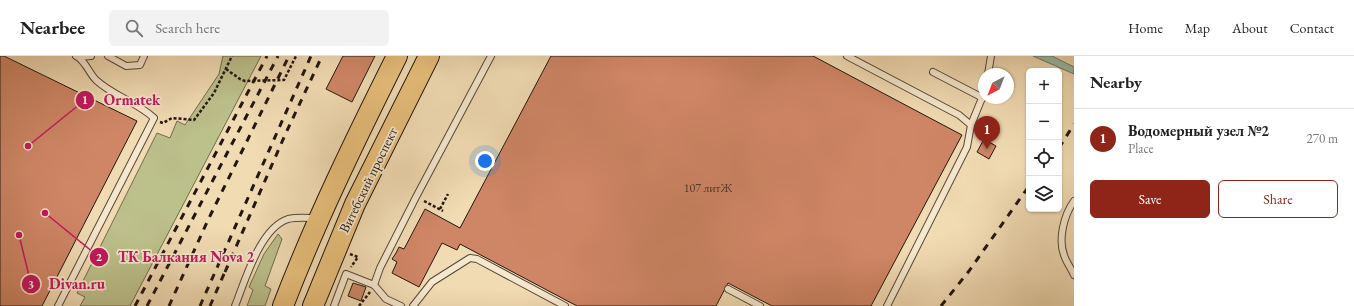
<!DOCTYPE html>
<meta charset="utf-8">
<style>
:root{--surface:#fff;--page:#f2f2f2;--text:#222;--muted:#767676;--line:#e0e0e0;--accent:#8f2418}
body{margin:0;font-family:"EB Garamond",serif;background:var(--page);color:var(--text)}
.controls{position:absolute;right:12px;top:12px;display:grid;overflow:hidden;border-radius:6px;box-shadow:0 1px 3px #0004}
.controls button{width:36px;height:36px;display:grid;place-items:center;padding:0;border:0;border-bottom:1px solid var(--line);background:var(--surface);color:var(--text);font:20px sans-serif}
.compass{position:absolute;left:978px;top:12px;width:36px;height:36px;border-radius:50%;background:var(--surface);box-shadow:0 1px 3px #0004;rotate:222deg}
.you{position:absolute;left:485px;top:105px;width:14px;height:14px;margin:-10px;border:3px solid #fff;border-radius:50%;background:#1a73e8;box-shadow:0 0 0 6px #1a73e833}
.badge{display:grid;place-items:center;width:26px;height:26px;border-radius:50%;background:var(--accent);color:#fff;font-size:13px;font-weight:700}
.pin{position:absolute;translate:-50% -33px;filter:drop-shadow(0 1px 2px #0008)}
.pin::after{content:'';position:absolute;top:21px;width:14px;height:12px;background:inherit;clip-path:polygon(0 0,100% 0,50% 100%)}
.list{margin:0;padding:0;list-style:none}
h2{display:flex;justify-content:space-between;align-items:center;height:52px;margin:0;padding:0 16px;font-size:17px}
h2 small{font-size:13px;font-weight:400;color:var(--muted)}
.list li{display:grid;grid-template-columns:26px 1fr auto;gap:12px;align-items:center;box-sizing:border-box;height:60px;padding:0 16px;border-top:1px solid var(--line)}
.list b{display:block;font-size:15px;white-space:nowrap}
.list p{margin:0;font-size:13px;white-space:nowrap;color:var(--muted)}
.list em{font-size:13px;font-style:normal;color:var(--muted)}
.actions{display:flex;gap:8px;padding:12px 16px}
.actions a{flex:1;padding:9px 0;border:1px solid var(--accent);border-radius:6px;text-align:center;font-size:14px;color:var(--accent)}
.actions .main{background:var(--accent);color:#fff}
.icon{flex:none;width:22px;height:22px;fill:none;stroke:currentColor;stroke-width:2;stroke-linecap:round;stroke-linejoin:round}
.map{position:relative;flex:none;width:1074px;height:250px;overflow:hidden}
header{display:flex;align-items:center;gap:24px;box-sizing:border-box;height:56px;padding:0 20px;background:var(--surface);border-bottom:1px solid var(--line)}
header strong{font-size:19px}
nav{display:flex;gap:22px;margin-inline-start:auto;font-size:14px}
.search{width:280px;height:36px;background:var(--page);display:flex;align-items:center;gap:10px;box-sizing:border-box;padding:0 14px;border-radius:6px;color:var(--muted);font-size:15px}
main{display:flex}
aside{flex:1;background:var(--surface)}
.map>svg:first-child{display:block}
.green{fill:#bcc08b;stroke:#6f6b4d}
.water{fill:#9cbca8;stroke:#6b7a6b}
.building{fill:#cf8666;stroke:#22160f}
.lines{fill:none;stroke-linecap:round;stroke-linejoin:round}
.service-casing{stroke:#564738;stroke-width:8}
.primary-casing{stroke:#22160f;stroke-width:22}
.path{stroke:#22160f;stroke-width:2.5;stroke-dasharray:3 2;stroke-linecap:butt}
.service{stroke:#f6e8ce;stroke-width:6}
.primary{stroke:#e8be7a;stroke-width:20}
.rail{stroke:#22160f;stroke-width:3;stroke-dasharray:7 7;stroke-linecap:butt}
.labels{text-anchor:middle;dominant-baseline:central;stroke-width:3.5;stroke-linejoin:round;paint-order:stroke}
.number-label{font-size:12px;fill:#4d3225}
.street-label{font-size:14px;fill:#22160f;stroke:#f6e8ce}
.leader{fill:none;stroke:#c2185b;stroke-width:1.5}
.callout-dot{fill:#c2185b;stroke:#f6e8ce;stroke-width:1.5}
.mark-label{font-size:12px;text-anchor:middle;font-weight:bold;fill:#fff}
.callout-label{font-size:15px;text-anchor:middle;font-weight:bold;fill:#c2185b;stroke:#f6e8ce;stroke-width:3.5;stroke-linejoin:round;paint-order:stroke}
</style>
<header>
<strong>Nearbee</strong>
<div class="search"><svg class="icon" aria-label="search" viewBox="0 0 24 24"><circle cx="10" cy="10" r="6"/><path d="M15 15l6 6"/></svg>Search here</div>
<nav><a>Home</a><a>Map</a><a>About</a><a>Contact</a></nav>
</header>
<main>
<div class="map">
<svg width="1074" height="250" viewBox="0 0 1074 250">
<rect width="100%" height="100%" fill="#f1dbb3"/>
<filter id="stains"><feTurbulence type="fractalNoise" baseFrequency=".005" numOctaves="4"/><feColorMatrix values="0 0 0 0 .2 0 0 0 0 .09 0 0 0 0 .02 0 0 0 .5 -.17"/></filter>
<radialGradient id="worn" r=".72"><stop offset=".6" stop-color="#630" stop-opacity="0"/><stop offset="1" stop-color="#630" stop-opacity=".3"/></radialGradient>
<g class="green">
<polygon points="223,0 261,0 130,250 80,250 85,241 77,237 157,77 170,82 177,65 185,69 219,18"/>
<polygon points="278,178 282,183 265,230 271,233 265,250 247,250 253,234 249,231 264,198"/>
</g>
<polygon class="water" points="1033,0 1052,0 1074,11 1074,18"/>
<g class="building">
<polygon points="0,0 4,0 137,65 42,250 0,250"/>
<polygon points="343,0 375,0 352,46 326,33"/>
<polygon points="551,0 813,0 962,79 871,250 772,250 728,227 716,250 577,250 460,188 457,194 442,187 419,231 392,217 397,206 392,203 396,197 399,191 404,193 425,153 460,172"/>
<polygon points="984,83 996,90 989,103 977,96"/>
<polygon points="353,227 366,231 361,245 348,240"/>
</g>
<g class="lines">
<defs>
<g id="service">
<polyline points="108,0 126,10 140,9 144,0"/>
<polyline points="847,0 959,59 971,69 967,91 887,250"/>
<polyline points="79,1 91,0"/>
<polyline points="933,16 983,42"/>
<polyline points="988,18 991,0"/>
<polyline points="971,69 984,37"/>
<path d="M1074,145C1064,159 1058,183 1064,199C1066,206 1071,212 1074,219"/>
<polyline points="728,233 760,250"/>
<path d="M58,250L154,62C137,46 113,40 96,24C89,17 85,4 76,0"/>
<path d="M235,250C245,225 260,172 288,163C297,161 307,162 316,162"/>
<polyline points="334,250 346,218 374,229"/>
<polyline points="401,250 386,243 374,229 380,212 416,141 491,0"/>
<polyline points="413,250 432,226 470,202 477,203 565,250"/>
</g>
<g id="primary">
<path d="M283,250C316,164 356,82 397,0"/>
<polyline points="313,250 355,148 429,0"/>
</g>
</defs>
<use href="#service" class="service-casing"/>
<use href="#primary" class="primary-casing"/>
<g class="path">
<polyline points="226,13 240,23 245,25 284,24 296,0"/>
<polyline points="160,66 163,67 172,62 194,64 214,37 232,0"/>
<polyline points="424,145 443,155"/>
<polyline points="440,153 448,138"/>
<polyline points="350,198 358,201 351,211"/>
<polyline points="359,250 370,236"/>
</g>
<use href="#service" class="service"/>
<use href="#primary" class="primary"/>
<g class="rail">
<polyline points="1059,92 1074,68"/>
<polyline points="225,216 285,79 322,0"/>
<polyline points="135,250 267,0"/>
<polyline points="147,250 278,0"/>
<polyline points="169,250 208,164 289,0"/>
<polyline points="200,250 311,0"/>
<polyline points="210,250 227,211"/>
<polyline points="941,250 969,215 1029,130"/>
</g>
</g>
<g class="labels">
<g class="number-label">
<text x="708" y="132">107 литЖ</text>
</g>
<g class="street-label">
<text transform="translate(368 124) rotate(-64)">Витебский проспект</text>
</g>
</g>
<path class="leader" d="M28 90L85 44M45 157L99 201M19 179L31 228"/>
<g class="callout-dot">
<circle cx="28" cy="90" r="4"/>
<circle cx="45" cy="157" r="4"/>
<circle cx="19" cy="179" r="4"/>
<circle cx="85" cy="44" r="10"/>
<circle cx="99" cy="201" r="10"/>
<circle cx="31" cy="228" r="10"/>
</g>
<g class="mark-label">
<text x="85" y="48">1</text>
<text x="99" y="205">2</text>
<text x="31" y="232">3</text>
</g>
<g class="callout-label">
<text x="132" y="49">Ormatek</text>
<text x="186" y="206">ТК Балкания Nova 2</text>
<text x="77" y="233">Divan.ru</text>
</g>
<rect width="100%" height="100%" filter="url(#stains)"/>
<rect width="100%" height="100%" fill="url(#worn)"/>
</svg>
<div class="controls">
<button>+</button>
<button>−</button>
<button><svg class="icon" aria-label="locate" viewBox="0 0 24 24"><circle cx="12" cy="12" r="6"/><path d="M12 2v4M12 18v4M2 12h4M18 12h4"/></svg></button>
<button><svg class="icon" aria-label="layers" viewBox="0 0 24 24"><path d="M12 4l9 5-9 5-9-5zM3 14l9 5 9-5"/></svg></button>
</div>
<svg class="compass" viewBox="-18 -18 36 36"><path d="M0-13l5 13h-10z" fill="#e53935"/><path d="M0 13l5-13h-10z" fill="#767676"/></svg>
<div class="you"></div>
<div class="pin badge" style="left:987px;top:93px">1</div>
</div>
<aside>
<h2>Nearby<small></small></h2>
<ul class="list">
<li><span class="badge">1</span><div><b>Водомерный узел №2</b><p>Place</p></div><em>270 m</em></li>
</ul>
<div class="actions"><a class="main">Save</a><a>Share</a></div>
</aside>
</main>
